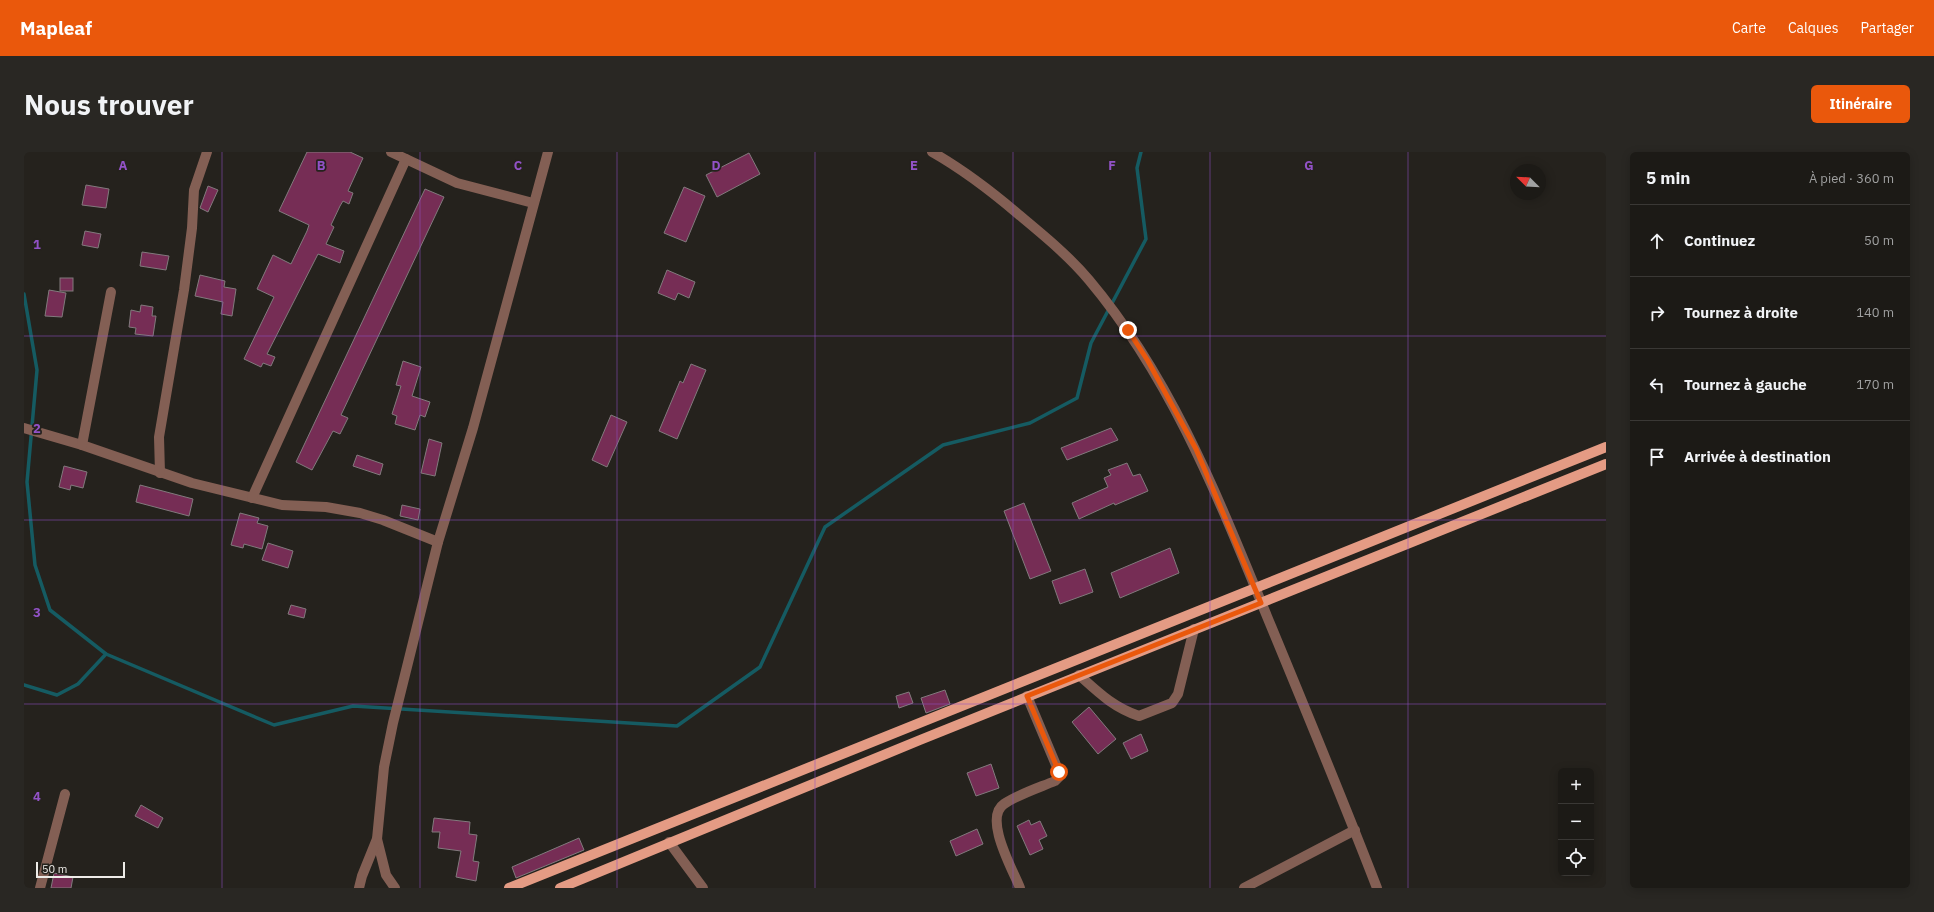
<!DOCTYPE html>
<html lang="fr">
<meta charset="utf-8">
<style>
:root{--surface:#1c1a16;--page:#292723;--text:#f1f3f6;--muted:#a0a1a1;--line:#3a3835;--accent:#ea580c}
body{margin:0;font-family:"IBM Plex Sans",sans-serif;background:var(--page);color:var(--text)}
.controls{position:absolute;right:12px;bottom:12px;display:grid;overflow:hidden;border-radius:6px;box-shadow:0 2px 10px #0003}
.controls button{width:36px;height:36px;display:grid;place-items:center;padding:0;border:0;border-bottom:1px solid var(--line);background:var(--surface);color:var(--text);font:20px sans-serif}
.compass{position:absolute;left:1486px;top:12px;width:36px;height:36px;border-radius:50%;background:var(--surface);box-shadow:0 2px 10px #0003;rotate:294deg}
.scale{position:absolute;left:12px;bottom:10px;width:89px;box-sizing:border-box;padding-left:4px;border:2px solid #eeece8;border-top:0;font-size:11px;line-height:14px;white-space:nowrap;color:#eeece8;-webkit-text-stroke:3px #25221d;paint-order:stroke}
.stop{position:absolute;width:12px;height:12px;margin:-9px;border:3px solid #ea580c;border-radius:50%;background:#fff}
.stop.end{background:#ea580c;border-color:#fff;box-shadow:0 1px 4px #0008}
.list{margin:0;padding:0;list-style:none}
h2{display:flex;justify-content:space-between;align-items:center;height:52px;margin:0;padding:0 16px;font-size:17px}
h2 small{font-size:13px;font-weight:400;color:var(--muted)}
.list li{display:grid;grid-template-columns:26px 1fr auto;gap:12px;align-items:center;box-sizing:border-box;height:72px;padding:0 16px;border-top:1px solid var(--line)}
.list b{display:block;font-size:15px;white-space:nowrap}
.list em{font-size:13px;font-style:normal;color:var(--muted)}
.icon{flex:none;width:22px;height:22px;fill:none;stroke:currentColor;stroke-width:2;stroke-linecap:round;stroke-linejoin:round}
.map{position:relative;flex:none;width:1582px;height:736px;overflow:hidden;border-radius:6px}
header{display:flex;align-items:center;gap:24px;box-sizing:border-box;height:56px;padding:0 20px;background:var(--accent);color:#fff}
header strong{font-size:19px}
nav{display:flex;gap:22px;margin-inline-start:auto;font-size:14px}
.intro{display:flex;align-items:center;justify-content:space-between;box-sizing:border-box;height:96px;padding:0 24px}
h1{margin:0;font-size:28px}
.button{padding:10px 18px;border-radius:6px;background:var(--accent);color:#fff;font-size:14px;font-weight:700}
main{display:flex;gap:24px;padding:0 24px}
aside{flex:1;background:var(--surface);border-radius:6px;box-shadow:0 2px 10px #0003}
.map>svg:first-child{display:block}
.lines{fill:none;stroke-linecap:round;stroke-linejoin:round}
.stream{stroke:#155b62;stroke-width:3.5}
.building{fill:#762d55;stroke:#827a7d}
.minor{stroke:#835f54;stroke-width:10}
.major{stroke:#e49b84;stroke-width:10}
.route{stroke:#ea580c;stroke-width:5}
.grid{fill:none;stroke:#9252c7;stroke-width:1;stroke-opacity:0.55}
.grid-label{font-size:13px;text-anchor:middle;font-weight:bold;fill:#9252c7;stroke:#25221d;stroke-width:3.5;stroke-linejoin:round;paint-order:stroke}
</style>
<header>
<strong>Mapleaf</strong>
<nav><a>Carte</a><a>Calques</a><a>Partager</a></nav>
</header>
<div class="intro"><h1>Nous trouver</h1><a class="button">Itinéraire</a></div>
<main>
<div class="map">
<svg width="1582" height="736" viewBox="0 0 1582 736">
<rect width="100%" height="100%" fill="#25221d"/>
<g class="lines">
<g class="stream">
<polyline points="0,142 13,218 3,330 11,413 26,458 82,502 250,573 329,554 653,574 736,515 801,375 919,293 1006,271 1053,246 1067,191 1122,87 1113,16 1117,0"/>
<polyline points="0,533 33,543 54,532 82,502"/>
</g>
</g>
<g class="building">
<polygon points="283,0 326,0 339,6 324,39 329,41 325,52 319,49 316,54 307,73 310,75 302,92 320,99 316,111 294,102 243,202 251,205 247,214 239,211 237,215 220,207 250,145 233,137 249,103 267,112 283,79 285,73 255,59"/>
<polygon points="725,1 736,22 693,45 682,23"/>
<polygon points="62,33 85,37 82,56 58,53"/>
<polygon points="184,34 194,38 184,60 176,56"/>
<polygon points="660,35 681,44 662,90 640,81"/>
<polygon points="401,37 420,45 317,263 324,266 316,282 309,279 288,318 272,310"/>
<polygon points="61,79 77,82 74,96 58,93"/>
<polygon points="118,100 145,104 142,118 116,114"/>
<polygon points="643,118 671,130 665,146 654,141 651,148 634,141"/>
<polygon points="176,123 201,129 200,135 212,137 208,164 197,162 199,150 171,144"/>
<rect x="36" y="126" width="13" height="13"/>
<polygon points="25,138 42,141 38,165 21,164"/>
<polygon points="117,153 129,155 128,164 132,164 129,184 111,182 112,176 105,175 107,158 116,160"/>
<polygon points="379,209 397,215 388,244 406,250 401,265 396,263 391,278 371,272 373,264 368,262 377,234 372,233"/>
<polygon points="667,212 682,218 653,287 635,279 656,229 659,231"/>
<polygon points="587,263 603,270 583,315 568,308"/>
<polygon points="1087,276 1094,288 1043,308 1037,296"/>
<polygon points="405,287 418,291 411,324 397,321"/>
<polygon points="333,303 359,312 356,323 329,314"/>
<polygon points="1103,311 1109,324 1116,322 1124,339 1091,353 1090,351 1055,367 1048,351 1084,335 1080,326 1087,323 1084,318"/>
<polygon points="40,314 63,320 59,336 47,333 46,338 35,335"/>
<polygon points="116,333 169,347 165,364 112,350"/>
<polygon points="1000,351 1027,419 1006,427 980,359"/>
<polygon points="378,353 396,357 394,368 376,364"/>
<polygon points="216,361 235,366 233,371 244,374 238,397 220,392 219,396 207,393"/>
<polygon points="244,391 269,399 264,416 238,408"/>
<polygon points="1146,396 1155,421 1096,446 1087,421"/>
<polygon points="1061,417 1069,440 1036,452 1028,429"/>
<polygon points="267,453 282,457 280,466 264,462"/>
<polygon points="921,538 926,552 902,561 897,546"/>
<polygon points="885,540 889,551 875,556 872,544"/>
<polygon points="1065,555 1092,587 1074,602 1048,570"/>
<polygon points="1117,582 1124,599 1107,607 1099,591"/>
<polygon points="967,612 975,636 952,644 943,621"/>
<polygon points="117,653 139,666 134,676 111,664"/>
<polygon points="410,666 446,670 445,682 453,683 449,709 455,710 452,729 432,725 437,699 414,696 416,680 408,680"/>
<polygon points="1005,668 1007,673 1016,669 1023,684 1015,688 1019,697 1006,703 993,674"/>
<polygon points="953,677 959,692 932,704 926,689"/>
<polygon points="555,686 560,698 492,726 488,715"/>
<polygon points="30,721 49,725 47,736 27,736"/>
</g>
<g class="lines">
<g class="minor">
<polyline points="367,0 433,31 509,51"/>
<path d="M908,0C938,17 967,39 994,62C1018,82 1044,103 1065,128C1150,229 1197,353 1247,474C1283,561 1319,648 1353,736"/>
<polyline points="0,276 58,293 168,331 258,353 302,355 336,361 359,368 414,390"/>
<polyline points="58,293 87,140"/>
<polyline points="136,321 135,285 160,138 168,76 170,38 183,0"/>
<polyline points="228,346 382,7"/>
<path d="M1055,523C1075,541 1089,555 1115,564L1148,551L1154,542L1170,477"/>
<polyline points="353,687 362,723 371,736"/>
<polyline points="645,690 679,736"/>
<polyline points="16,736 41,642"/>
<polyline points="335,736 338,724 353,687 360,615 369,571 414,390 449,276 524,0"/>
<path d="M996,736C989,718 959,666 980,652C995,642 1014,636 1031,629L1035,625V620L1003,544"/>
<polyline points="1220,736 1331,678"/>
</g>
<g class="major">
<polyline points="485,736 1582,295"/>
<polyline points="536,736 896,588 1582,312"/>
</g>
</g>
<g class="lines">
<polyline class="route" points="1035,620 1003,544 1237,451 1172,297 1124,209 1104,178"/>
</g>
<path class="grid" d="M198,0V736M396,0V736M593,0V736M791,0V736M989,0V736M1186,0V736M1384,0V736M0,184H1582M0,368H1582M0,552H1582"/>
<g class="grid-label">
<text x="99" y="18">A</text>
<text x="297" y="18">B</text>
<text x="494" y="18">C</text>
<text x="692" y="18">D</text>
<text x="890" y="18">E</text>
<text x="1088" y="18">F</text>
<text x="1285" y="18">G</text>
<text x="13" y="97">1</text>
<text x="13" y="281">2</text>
<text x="13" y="465">3</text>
<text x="13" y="649">4</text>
</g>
</svg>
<div class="controls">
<button>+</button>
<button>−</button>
<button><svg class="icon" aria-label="locate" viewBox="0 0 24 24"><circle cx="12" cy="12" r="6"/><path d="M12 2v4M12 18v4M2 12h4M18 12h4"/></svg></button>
</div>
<svg class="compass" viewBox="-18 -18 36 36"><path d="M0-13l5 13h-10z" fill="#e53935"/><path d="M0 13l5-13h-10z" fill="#a0a1a1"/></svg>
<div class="scale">50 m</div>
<div class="stop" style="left:1035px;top:620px"></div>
<div class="stop end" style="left:1104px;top:178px"></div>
</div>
<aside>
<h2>5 min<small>À pied · 360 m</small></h2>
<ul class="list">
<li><svg class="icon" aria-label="ahead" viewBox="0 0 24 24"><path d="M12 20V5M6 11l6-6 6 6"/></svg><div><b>Continuez</b></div><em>50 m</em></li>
<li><svg class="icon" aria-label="right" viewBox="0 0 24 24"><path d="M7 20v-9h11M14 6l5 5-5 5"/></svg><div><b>Tournez à droite</b></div><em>140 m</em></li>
<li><svg class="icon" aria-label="left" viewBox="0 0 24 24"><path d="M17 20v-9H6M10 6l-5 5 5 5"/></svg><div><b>Tournez à gauche</b></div><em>170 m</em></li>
<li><svg class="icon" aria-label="arrive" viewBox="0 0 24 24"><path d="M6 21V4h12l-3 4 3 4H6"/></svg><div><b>Arrivée à destination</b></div></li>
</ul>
</aside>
</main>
